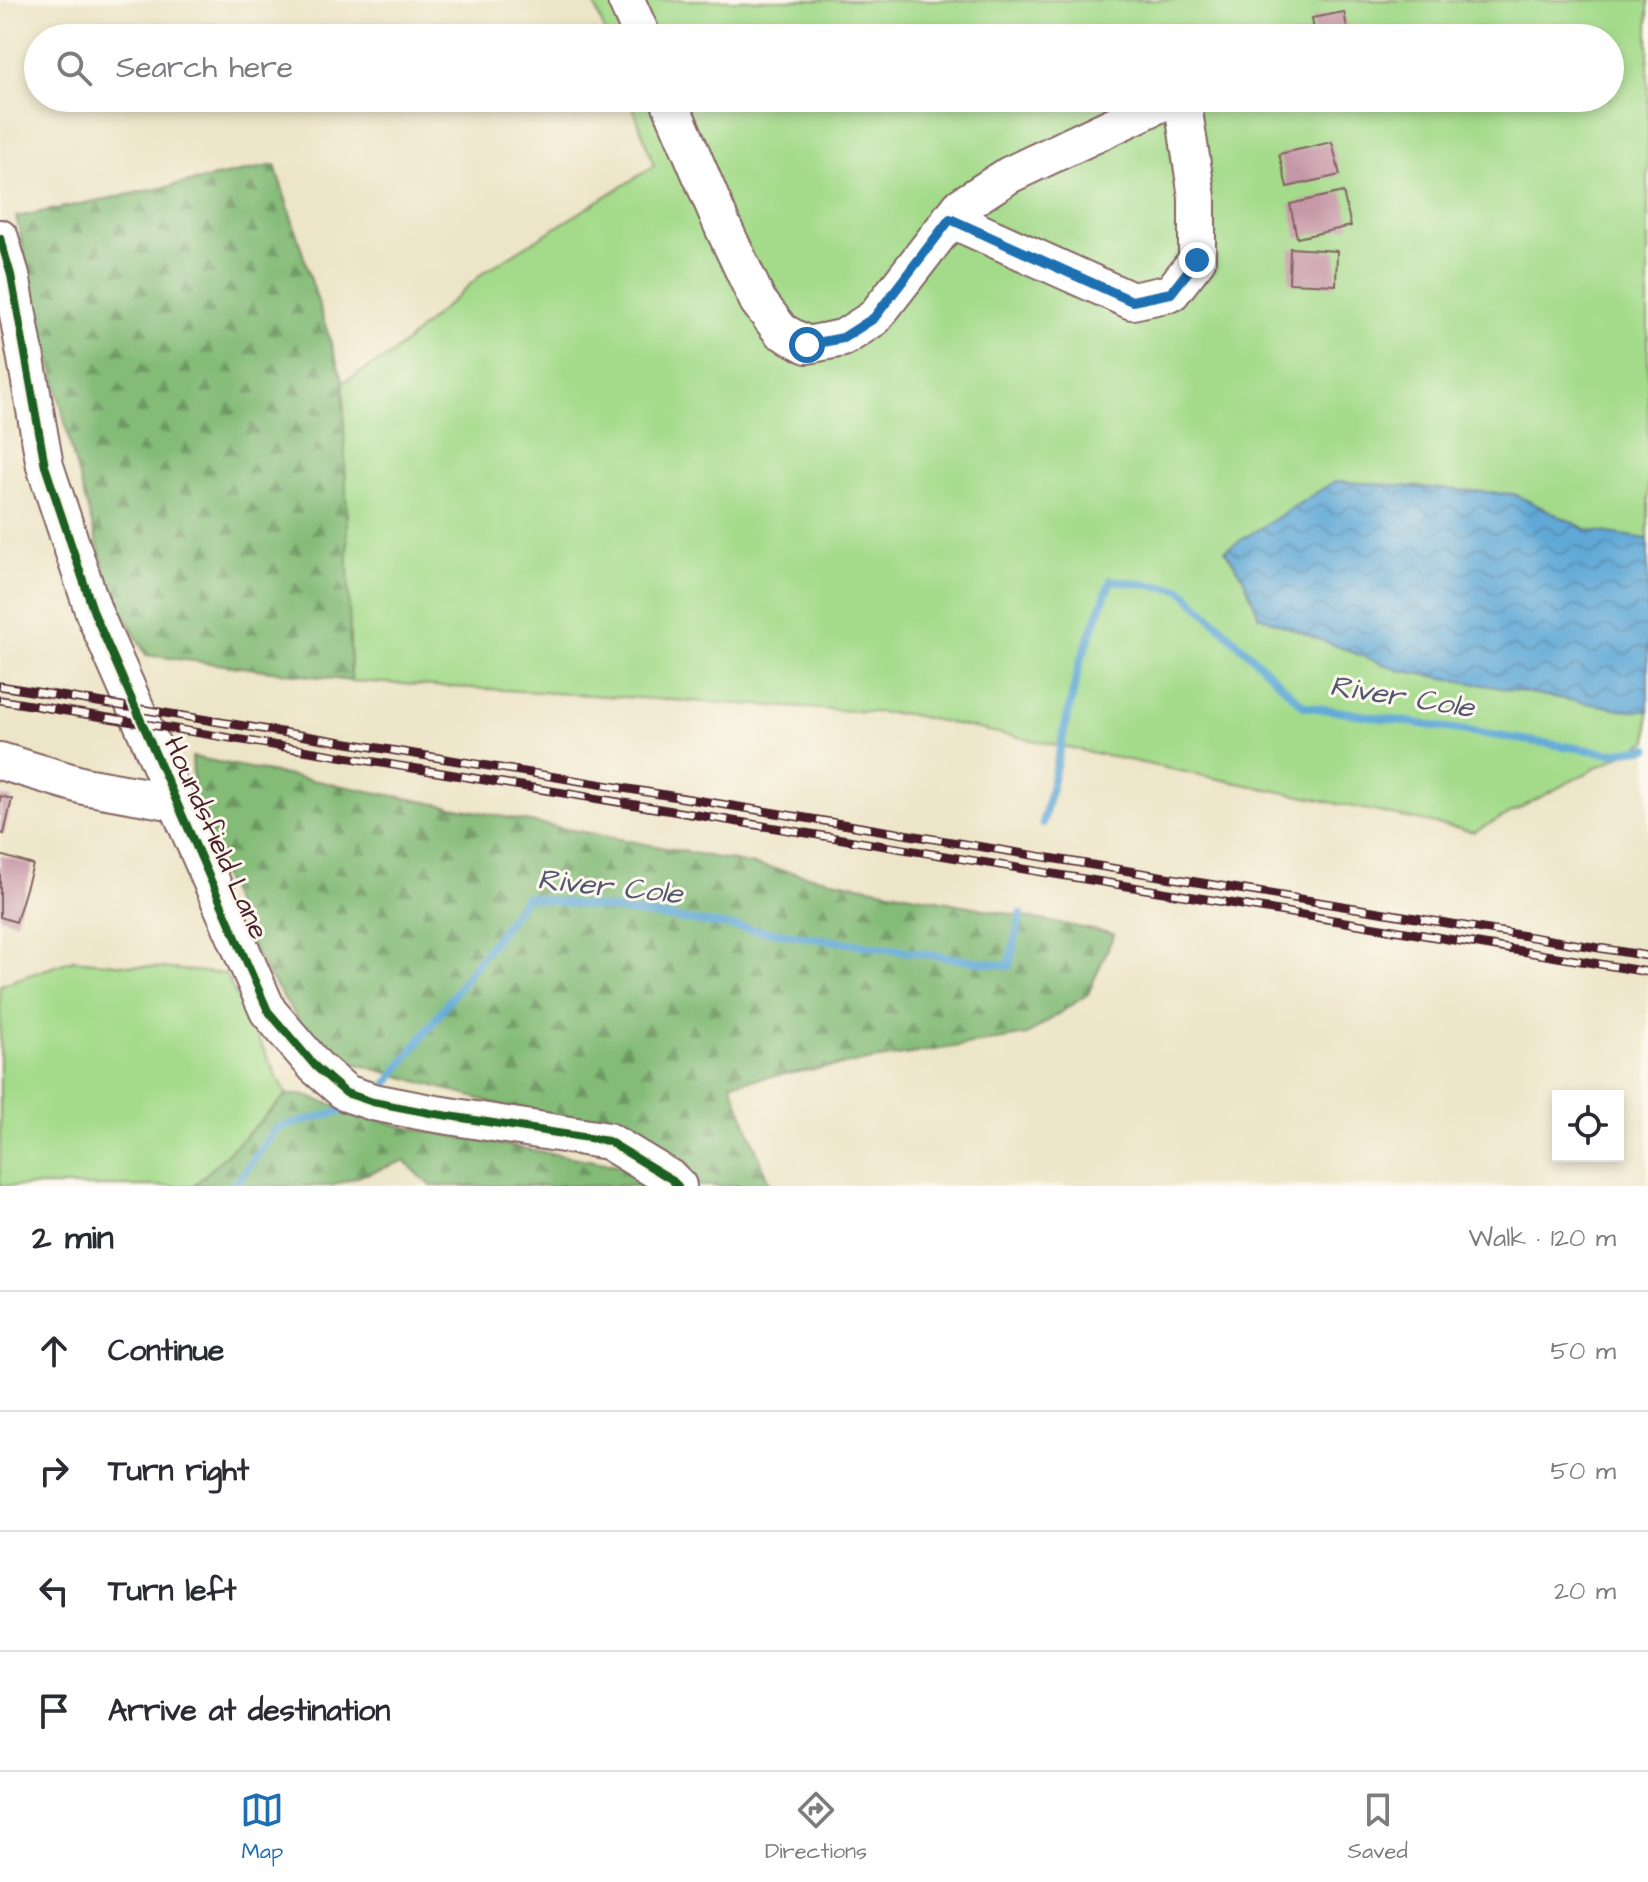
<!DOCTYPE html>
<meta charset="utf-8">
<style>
:root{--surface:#fff;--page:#f2f2f3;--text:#2b2b33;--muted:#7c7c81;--line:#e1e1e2;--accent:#1f6fb2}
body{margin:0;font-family:"Architects Daughter",sans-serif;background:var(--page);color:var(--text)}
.controls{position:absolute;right:24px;bottom:24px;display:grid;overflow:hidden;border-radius:0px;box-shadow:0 4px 12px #0003}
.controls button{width:72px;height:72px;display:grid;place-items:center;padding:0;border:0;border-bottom:2px solid var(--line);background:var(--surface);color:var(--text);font:40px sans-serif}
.stop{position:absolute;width:24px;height:24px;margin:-18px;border:6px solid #1f6fb2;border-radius:50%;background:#fff}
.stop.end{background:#1f6fb2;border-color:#fff;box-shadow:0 2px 8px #0008}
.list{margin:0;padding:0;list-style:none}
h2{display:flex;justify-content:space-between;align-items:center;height:104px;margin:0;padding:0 32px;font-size:34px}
h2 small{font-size:26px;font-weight:400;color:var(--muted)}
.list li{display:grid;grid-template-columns:52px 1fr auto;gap:24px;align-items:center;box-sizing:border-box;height:120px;padding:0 32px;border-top:2px solid var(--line)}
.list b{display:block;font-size:30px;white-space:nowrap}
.list em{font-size:26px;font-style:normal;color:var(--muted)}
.icon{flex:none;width:44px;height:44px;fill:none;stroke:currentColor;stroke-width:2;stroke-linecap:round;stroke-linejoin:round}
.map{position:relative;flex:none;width:1648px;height:1186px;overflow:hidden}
.search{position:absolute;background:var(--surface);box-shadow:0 4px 12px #0003;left:24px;right:24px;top:24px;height:88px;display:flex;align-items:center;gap:20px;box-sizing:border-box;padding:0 28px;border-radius:44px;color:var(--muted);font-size:30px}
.sheet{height:584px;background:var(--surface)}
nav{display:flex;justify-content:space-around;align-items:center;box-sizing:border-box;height:112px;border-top:2px solid var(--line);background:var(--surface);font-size:22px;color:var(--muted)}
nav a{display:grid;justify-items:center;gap:4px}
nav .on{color:var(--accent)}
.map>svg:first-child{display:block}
.green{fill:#a4db8b;stroke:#777d5b;stroke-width:2}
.forest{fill:url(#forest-firs);stroke:#666d51;stroke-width:2}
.water{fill:url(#water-waves);stroke:#556481;stroke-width:2}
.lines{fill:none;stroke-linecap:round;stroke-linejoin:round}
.stream{stroke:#60a9d7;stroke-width:8}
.building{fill:#c697a7}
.minor-casing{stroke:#836462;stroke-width:40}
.minor{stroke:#fff;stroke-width:36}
.rail-casing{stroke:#4a1f2b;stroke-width:9}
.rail{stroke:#fbf7ec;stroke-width:6;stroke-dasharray:18;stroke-linecap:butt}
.cycleway-casing{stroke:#fbf7ec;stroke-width:13}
.cycleway{stroke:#1b5e20;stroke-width:8}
.route{stroke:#1f6fb2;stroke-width:10}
.labels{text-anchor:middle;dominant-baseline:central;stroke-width:6;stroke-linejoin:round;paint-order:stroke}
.street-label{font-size:28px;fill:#4a1f2b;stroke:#fbf7ec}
.water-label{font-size:30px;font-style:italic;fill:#535670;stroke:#fbf7ec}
</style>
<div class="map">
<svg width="1648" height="1186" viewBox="0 0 1648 1186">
<defs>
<pattern id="forest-firs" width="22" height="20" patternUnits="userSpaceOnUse" patternTransform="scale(2)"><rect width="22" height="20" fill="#83bb77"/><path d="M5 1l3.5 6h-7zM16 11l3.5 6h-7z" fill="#6d9762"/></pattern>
<pattern id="water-waves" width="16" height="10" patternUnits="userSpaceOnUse" patternTransform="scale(2)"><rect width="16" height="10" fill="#60a9d7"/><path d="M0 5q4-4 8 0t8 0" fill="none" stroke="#5189af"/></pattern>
</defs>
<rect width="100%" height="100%" fill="#fbf7ec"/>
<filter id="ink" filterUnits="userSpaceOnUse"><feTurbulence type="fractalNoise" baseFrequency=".0125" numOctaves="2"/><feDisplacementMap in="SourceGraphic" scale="16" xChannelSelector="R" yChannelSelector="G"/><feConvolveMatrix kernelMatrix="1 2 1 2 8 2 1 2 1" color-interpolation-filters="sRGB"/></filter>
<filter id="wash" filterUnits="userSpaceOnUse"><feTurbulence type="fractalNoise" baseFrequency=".006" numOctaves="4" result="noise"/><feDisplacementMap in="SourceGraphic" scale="32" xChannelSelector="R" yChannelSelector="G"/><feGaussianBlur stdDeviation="1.8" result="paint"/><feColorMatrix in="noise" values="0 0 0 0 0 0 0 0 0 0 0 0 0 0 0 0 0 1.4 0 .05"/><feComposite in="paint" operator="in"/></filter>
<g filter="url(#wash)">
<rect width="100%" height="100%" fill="#ede5c7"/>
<g class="green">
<polygon points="593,0 1648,0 1648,741 1474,832 906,714 351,681 343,382 390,356 483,273 654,166 630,98 1610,98 1610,38 607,38"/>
<polygon points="73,960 225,974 287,1095 194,1186 0,1186 0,985"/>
</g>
<g class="forest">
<polygon points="275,165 343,382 351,681 146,655 110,589 73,456 16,217"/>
<polygon points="192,757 1114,934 1088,994 1027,1035 731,1083 770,1186 699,1186 651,1148 333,1057 309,1037 255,954 195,810"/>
<polygon points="287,1095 302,1095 404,1127 627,1167 643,1186 431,1186 404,1161 331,1186 194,1186"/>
</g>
<polygon class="water" points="1335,481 1514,494 1588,530 1648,539 1648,711 1632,711 1398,670 1259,616 1243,577 1225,550"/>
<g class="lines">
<g class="stream">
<polyline points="1043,823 1080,662 1111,580 1181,589 1304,706 1609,753 1648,748"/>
<polyline points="379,1095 526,897 1009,966 1021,914"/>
<polyline points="234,1186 277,1128 350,1109"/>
</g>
</g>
<g id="blocks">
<g class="building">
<polygon points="1344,12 1349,38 1282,38 1314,31 1312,18"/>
<polygon points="1388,32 1389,38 1362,38 1362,36"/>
<polygon points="1291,98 1318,98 1318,100 1292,104"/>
<polygon points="1332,142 1340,175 1287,187 1279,154"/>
<polygon points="1343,192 1351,226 1297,238 1290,204"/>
<polygon points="1290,248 1337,251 1336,285 1289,283"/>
<polygon points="0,796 12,799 4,834 0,833"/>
<polygon points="0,855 33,865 16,922 0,917"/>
</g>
</g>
</g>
<g filter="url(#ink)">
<use href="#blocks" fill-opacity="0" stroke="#836462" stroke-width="2"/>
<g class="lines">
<defs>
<g id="minor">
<polyline points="626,0 643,38"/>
<polyline points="668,98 723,227 758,301 781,331 807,345 843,338 874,318 961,206 1009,175 1172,98"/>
<polyline points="950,219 1132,301 1171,293 1197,260 1197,197 1182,98"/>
<polyline points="0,238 11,275 45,466 94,613 268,1011 316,1067 346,1093 373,1102 430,1113 608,1141 671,1179 678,1186"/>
<polyline points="0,761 84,786 175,802"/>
</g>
</defs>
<use href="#minor" class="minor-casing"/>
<use href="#minor" class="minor"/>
<defs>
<g id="rail">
<polyline points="0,686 1648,956"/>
<polyline points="0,700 1648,972"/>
</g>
</defs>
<use href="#rail" class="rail-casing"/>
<use href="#rail" class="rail"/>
<defs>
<polyline id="cycleway" points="0,238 11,275 45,466 94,613 268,1011 316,1067 346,1093 373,1102 430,1113 608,1141 671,1179 678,1186"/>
</defs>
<use href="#cycleway" class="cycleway-casing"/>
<use href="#cycleway" class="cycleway"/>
</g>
</g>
<g class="lines" filter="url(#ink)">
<polyline class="route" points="807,345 843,338 874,318 950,219 1132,301 1171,293 1197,260"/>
</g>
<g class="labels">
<g class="street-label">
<text transform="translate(216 838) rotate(66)">Houndsfield Lane</text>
</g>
<g class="water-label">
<text transform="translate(1402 697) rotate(9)">River Cole</text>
<text transform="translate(610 887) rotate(6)">River Cole</text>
</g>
</g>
</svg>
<div class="controls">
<button><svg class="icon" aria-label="locate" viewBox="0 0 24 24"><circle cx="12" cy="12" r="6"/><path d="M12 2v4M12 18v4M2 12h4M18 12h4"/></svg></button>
</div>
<div class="stop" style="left:807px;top:345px"></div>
<div class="stop end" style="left:1197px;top:260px"></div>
<div class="search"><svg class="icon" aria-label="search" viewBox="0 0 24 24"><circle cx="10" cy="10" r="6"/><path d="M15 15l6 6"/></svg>Search here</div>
</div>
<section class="sheet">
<h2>2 min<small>Walk · 120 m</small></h2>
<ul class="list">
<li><svg class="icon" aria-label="ahead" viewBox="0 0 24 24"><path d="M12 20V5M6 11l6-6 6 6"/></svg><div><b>Continue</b></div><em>50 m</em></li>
<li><svg class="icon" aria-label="right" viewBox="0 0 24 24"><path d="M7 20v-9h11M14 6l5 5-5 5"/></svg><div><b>Turn right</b></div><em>50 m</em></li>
<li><svg class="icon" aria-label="left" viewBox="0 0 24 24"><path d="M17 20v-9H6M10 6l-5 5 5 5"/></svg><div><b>Turn left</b></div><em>20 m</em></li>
<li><svg class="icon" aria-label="arrive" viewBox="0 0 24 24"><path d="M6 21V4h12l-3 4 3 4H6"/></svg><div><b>Arrive at destination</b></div></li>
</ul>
</section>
<nav>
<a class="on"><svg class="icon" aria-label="map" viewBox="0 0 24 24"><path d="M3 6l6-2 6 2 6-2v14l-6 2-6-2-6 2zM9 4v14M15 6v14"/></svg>Map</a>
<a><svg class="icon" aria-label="directions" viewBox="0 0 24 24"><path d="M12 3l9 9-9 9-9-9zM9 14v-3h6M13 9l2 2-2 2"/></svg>Directions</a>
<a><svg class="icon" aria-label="saved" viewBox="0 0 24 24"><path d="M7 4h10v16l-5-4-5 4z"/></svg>Saved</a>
</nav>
